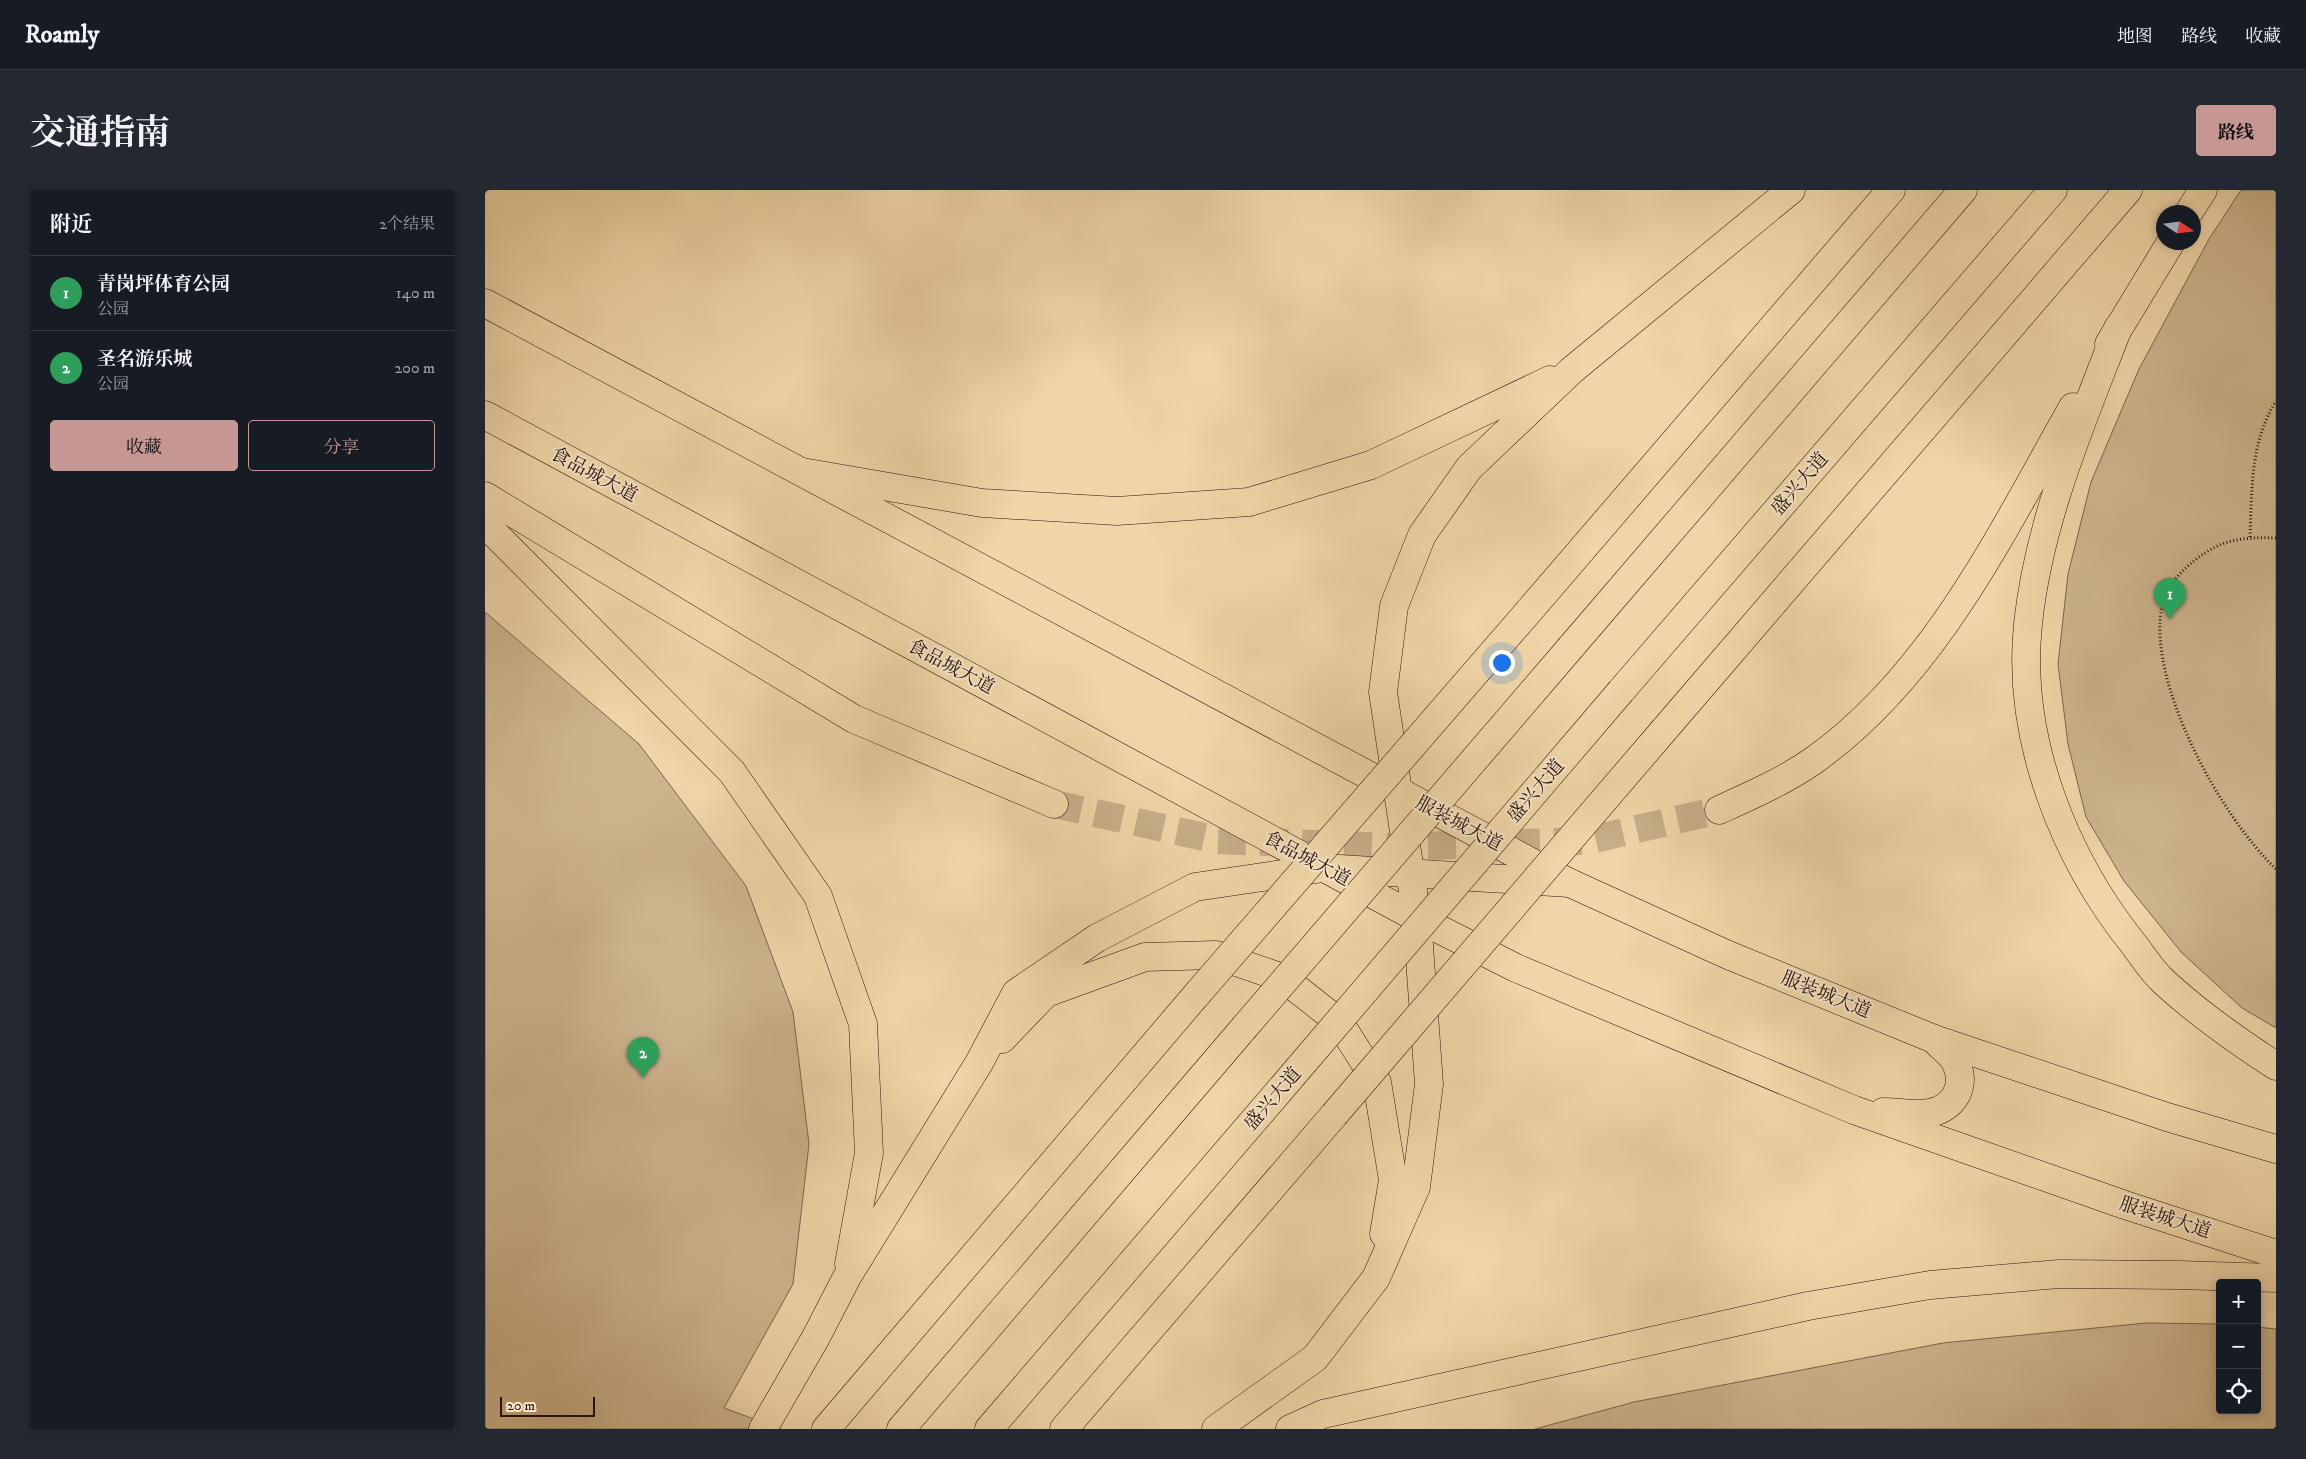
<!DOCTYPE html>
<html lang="zh">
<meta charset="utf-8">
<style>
:root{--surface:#171b24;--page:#242831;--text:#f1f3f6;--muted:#9ea1a6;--line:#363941;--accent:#c59692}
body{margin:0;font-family:"IM FELL DW Pica","Noto Serif SC",serif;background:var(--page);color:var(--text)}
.controls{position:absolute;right:15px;bottom:15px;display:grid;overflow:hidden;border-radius:5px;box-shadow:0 2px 8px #0003}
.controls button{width:45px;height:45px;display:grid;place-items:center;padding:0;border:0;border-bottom:1px solid var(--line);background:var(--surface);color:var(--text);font:25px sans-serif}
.compass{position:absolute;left:1671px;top:15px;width:45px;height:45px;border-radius:50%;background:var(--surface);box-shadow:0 2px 8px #0003;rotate:103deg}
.scale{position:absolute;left:15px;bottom:12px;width:95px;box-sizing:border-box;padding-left:5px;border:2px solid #29140c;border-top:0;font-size:14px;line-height:18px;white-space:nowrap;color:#29140c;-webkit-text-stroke:4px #f5e4c6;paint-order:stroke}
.you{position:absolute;left:1016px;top:472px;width:18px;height:18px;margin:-12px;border:4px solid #fff;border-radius:50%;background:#1a73e8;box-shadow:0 0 0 8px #1a73e833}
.badge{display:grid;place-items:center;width:32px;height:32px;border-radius:50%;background:var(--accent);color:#fff;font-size:16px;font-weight:700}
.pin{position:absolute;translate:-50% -41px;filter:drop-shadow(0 1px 2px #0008)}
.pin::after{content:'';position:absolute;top:26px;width:18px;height:15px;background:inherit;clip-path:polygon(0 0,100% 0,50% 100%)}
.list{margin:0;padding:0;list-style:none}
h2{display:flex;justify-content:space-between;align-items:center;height:65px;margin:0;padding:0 20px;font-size:21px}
h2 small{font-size:16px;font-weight:400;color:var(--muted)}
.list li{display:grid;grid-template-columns:32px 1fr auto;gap:15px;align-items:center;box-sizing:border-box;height:75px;padding:0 20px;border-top:1px solid var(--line)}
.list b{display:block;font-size:19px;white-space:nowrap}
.list p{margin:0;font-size:16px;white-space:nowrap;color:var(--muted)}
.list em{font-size:16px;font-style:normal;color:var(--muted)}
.actions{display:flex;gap:10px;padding:15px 20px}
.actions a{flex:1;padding:11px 0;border:1px solid var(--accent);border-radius:5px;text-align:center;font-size:18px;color:var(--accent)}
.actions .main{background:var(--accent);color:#111}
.icon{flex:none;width:28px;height:28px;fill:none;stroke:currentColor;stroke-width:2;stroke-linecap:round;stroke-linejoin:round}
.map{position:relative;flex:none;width:1791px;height:1239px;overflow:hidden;border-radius:5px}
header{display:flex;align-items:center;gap:30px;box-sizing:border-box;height:70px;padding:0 25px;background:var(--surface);border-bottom:1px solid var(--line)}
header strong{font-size:24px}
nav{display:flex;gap:28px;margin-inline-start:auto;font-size:18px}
.intro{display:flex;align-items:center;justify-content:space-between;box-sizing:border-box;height:120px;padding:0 30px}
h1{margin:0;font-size:35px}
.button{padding:12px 22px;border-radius:5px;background:var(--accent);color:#111;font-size:18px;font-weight:700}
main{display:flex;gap:30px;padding:0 30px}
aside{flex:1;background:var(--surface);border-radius:5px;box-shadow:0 2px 8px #0003}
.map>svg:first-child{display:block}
.green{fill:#cdb48d;stroke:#7b644c}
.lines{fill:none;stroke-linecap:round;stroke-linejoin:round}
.highway-tunnel{stroke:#c7ae88;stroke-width:28;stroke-dasharray:28 14;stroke-linecap:butt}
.major-casing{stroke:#29140c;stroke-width:29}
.highway-casing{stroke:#29140c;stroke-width:29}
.path{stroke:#29140c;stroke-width:3;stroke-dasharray:1 2.5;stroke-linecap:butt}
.major{stroke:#efd5a7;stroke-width:28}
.highway{stroke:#efd5a7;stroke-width:28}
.highway-bridge-casing{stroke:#29140c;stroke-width:29;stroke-linecap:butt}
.highway-bridge{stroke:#efd5a7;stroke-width:28}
.labels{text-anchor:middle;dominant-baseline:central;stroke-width:4;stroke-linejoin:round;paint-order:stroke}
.street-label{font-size:19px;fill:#29140c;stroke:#f5e4c6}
</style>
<header>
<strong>Roamly</strong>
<nav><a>地图</a><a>路线</a><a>收藏</a></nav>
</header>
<div class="intro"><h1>交通指南</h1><a class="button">路线</a></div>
<main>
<aside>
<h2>附近<small>2个结果</small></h2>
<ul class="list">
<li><span class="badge" style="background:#2e9e5b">1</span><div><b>青岗坪体育公园</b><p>公园</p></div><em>140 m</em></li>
<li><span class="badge" style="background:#2e9e5b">2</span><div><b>圣名游乐城</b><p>公园</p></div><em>200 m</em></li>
</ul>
<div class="actions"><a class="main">收藏</a><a>分享</a></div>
</aside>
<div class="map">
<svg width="1791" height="1239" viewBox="0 0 1791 1239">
<rect width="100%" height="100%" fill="#efd5a7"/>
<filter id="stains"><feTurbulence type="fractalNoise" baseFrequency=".004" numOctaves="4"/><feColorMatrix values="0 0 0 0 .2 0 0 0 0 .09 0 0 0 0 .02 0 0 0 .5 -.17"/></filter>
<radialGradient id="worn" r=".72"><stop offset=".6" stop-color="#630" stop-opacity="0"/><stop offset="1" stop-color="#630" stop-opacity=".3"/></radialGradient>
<g class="green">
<polygon points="1756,0 1791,0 1791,838 1757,818 1696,762 1639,691 1601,627 1583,554 1573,474 1583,384 1606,292 1654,179 1724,49"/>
<polygon points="0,422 154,554 261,696 308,822 324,954 308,1094 239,1218 296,1239 0,1239"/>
<polygon points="1661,1133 1735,1134 1735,1220 1772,1220 1772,1137 1791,1139 1791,1239 1050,1239 1149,1212 1458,1153"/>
</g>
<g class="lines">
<polyline class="highway-tunnel" points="569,614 733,650 904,657 1101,651 1234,620"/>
<defs>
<g id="major">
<polyline points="0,113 1085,693 1243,765 1449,849 1682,927 1791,959"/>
<polyline points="0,225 932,728 1031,778 1369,920 1640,1015 1791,1064"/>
<path d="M1398,922C1413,922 1430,926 1444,923C1469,919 1483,895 1470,871C1465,863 1455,856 1449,849"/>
</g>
<g id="highway">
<polyline points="1704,22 1718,0"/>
<path d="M1633,138C1596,234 1554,330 1543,434C1531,548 1579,668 1650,756C1659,768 1668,782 1679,792C1714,824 1752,851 1791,876"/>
<polyline points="1624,154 1686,52"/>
<polyline points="317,282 497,313 632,321 764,312 886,275 1065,190"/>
<polyline points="0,306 369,529 569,614"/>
<polyline points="0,334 247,582 333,706 378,834 384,963 364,1074"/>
<polyline points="1044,421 1406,0"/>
<polyline points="1086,457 1478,0"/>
<polyline points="1136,501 1568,0"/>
<polyline points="1179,540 1643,0"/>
<path d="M1234,620C1267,605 1299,591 1328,571C1450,484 1516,343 1588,217"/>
<polyline points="517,849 561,803 660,767 731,765 798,788 854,832 892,892 908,990 899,1044"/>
<polyline points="278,1239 330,1149 362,1087 494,873 531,803 612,748 710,697 838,678 1085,693"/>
<polyline points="341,1239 713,803"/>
<polyline points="416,1239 758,839"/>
<polyline points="504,1239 807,886"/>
<polyline points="579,1239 849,925"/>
<polyline points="731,1239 830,1168 891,1088 931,997 944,894 932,728 898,502 909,416 937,345 984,278 1087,180 1306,0"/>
<polyline points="805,1239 838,1224 1323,1116 1445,1095 1574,1084 1693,1085 1791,1088"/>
</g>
</defs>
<use href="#major" class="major-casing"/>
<use href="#highway" class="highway-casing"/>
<g class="path">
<path d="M1765,347C1767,300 1765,252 1791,211"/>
<path d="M1791,348C1757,347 1737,349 1710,370C1695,382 1681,397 1677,415C1661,492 1736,627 1791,679"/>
</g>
<use href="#major" class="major"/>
<use href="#highway" class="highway"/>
<defs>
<g id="highway-bridge">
<polyline points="713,803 1044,421"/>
<polyline points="758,839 1086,457"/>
<polyline points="807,886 1136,501"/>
<polyline points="849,925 1179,540"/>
</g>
</defs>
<use href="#highway-bridge" class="highway-bridge-casing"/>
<use href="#highway-bridge" class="highway-bridge"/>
</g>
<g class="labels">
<g class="street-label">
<text transform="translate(109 285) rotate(28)">食品城大道</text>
<text transform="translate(1315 294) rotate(-49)">盛兴大道</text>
<text transform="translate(466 477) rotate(28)">食品城大道</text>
<text transform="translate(1051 601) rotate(-49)">盛兴大道</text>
<text transform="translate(974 634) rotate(28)">服装城大道</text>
<text transform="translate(822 669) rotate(28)">食品城大道</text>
<text transform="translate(1341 805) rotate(22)">服装城大道</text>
<text transform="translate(788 909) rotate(-49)">盛兴大道</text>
<text transform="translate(1680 1028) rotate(18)">服装城大道</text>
</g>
</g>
<rect width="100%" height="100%" filter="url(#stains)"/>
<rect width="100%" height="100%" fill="url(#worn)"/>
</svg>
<div class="controls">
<button>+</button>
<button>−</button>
<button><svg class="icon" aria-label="locate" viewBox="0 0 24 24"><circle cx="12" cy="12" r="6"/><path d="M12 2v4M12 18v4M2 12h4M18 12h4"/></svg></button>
</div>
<svg class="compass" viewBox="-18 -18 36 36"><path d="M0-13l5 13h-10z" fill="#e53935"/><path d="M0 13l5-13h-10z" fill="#9ea1a6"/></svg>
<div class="scale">20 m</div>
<div class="you"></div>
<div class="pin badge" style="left:1685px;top:429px;background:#2e9e5b">1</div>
<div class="pin badge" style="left:158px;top:888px;background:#2e9e5b">2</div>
</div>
</main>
